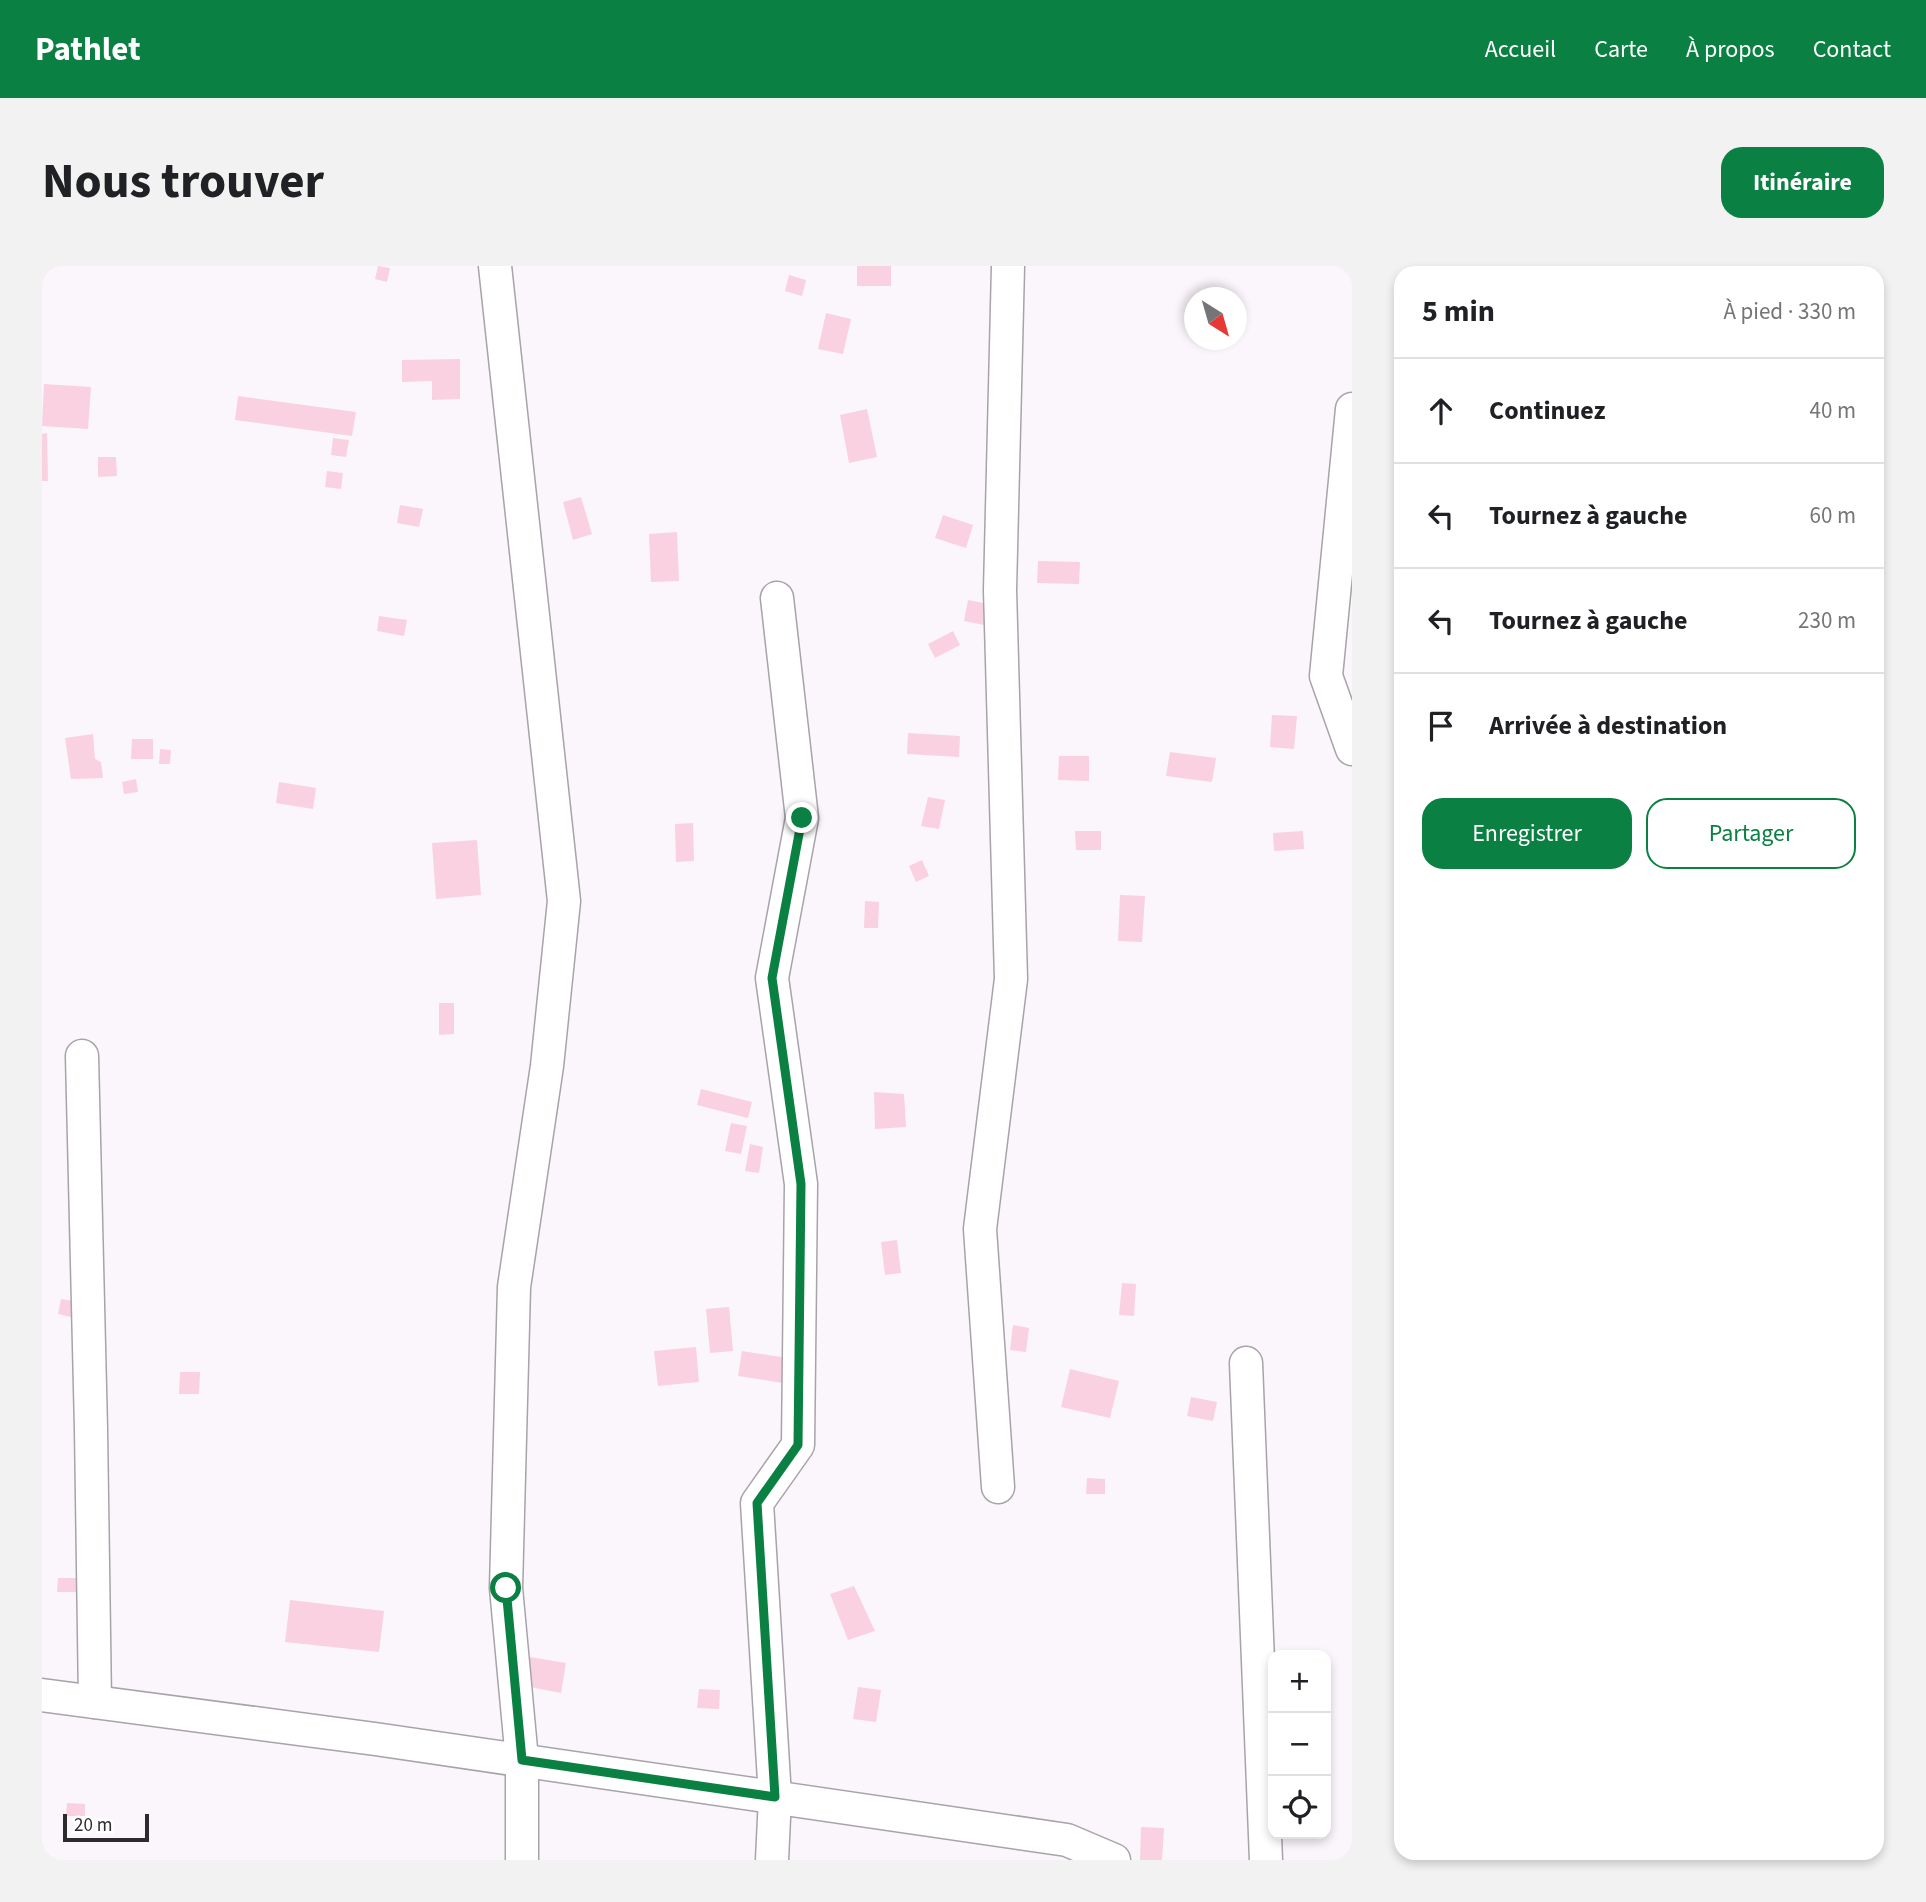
<!DOCTYPE html>
<html lang="fr">
<meta charset="utf-8">
<style>
:root{--surface:#fff;--page:#f2f2f2;--text:#202124;--muted:#757577;--line:#e0e0e0;--accent:#0b8043}
body{margin:0;font-family:"Source Sans 3",sans-serif;background:var(--page);color:var(--text)}
.controls{position:absolute;right:21px;bottom:21px;display:grid;overflow:hidden;border-radius:14px;box-shadow:0 4px 10px #0003}
.controls button{width:63px;height:63px;display:grid;place-items:center;padding:0;border:0;border-bottom:2px solid var(--line);background:var(--surface);color:var(--text);font:35px sans-serif}
.compass{position:absolute;left:1142px;top:21px;width:63px;height:63px;border-radius:50%;background:var(--surface);box-shadow:0 4px 10px #0003;rotate:143deg}
.scale{position:absolute;left:21px;bottom:18px;width:86px;box-sizing:border-box;padding-left:7px;border:4px solid #2d2b2d;border-top:0;font-size:19px;line-height:24px;white-space:nowrap;color:#2d2b2d;-webkit-text-stroke:5px #fff;paint-order:stroke}
.stop{position:absolute;width:21px;height:21px;margin:-16px;border:5px solid #0b8043;border-radius:50%;background:#fff}
.stop.end{background:#0b8043;border-color:#fff;box-shadow:0 2px 7px #0008}
.list{margin:0;padding:0;list-style:none}
h2{display:flex;justify-content:space-between;align-items:center;height:91px;margin:0;padding:0 28px;font-size:30px}
h2 small{font-size:23px;font-weight:400;color:var(--muted)}
.list li{display:grid;grid-template-columns:46px 1fr auto;gap:21px;align-items:center;box-sizing:border-box;height:105px;padding:0 28px;border-top:2px solid var(--line)}
.list b{display:block;font-size:26px;white-space:nowrap}
.list em{font-size:23px;font-style:normal;color:var(--muted)}
.actions{display:flex;gap:14px;padding:21px 28px}
.actions a{flex:1;padding:16px 0;border:2px solid var(--accent);border-radius:21px;text-align:center;font-size:24px;color:var(--accent)}
.actions .main{background:var(--accent);color:#fff}
.icon{flex:none;width:38px;height:38px;fill:none;stroke:currentColor;stroke-width:2;stroke-linecap:round;stroke-linejoin:round}
.map{position:relative;flex:none;width:1310px;height:1594px;overflow:hidden;border-radius:21px}
header{display:flex;align-items:center;gap:42px;box-sizing:border-box;height:98px;padding:0 35px;background:var(--accent);color:#fff}
header strong{font-size:33px}
nav{display:flex;gap:38px;margin-inline-start:auto;font-size:24px}
.intro{display:flex;align-items:center;justify-content:space-between;box-sizing:border-box;height:168px;padding:0 42px}
h1{margin:0;font-size:49px}
.button{padding:18px 32px;border-radius:21px;background:var(--accent);color:#fff;font-size:24px;font-weight:700}
main{display:flex;gap:42px;padding:0 42px}
aside{flex:1;background:var(--surface);border-radius:21px;box-shadow:0 4px 10px #0003}
.map>svg:first-child{display:block}
.building{fill:#fad1e0}
.lines{fill:none;stroke-linecap:round;stroke-linejoin:round}
.minor-casing{stroke:#a8a3a8;stroke-width:35}
.minor{stroke:#fff;stroke-width:32}
.route{stroke:#0b8043;stroke-width:9}
</style>
<header>
<strong>Pathlet</strong>
<nav><a>Accueil</a><a>Carte</a><a>À propos</a><a>Contact</a></nav>
</header>
<div class="intro"><h1>Nous trouver</h1><a class="button">Itinéraire</a></div>
<main>
<div class="map">
<svg width="1310" height="1594" viewBox="0 0 1310 1594">
<rect width="100%" height="100%" fill="#fbf6fb"/>
<g class="building">
<polygon points="336,0 348,2 345,16 333,13"/>
<rect x="815" y="0" width="34" height="20"/>
<polygon points="747,9 764,14 760,30 743,25"/>
<polygon points="784,47 809,53 801,88 776,83"/>
<polygon points="418,93 418,133 390,134 390,115 360,116 360,94"/>
<polygon points="2,118 49,121 46,163 0,160"/>
<polygon points="196,130 314,146 310,170 193,154"/>
<polygon points="825,143 835,191 807,197 798,149"/>
<polygon points="5,167 6,215 0,215 0,168"/>
<polygon points="291,172 307,174 304,191 289,189"/>
<polygon points="56,191 74,191 75,210 56,211"/>
<polygon points="285,205 301,207 299,223 283,221"/>
<polygon points="539,231 550,268 531,274 521,236"/>
<polygon points="358,239 381,243 377,261 355,257"/>
<polygon points="901,249 931,259 924,282 893,272"/>
<polygon points="635,266 637,315 609,316 607,268"/>
<polygon points="996,295 1038,296 1037,318 995,317"/>
<polygon points="926,334 946,338 942,359 922,355"/>
<polygon points="337,350 365,354 362,370 335,365"/>
<polygon points="911,365 918,379 893,392 886,378"/>
<polygon points="1230,449 1255,450 1252,483 1228,481"/>
<polygon points="866,467 918,470 917,491 865,488"/>
<polygon points="51,468 53,493 59,496 61,512 29,513 23,472"/>
<polygon points="90,473 111,473 111,493 89,493"/>
<polygon points="118,483 129,484 128,498 117,498"/>
<polygon points="1128,486 1174,492 1170,516 1124,510"/>
<polygon points="1017,490 1047,490 1047,515 1016,514"/>
<polygon points="94,513 96,526 82,528 80,516"/>
<polygon points="237,516 274,522 271,543 234,537"/>
<polygon points="886,531 903,534 897,563 879,560"/>
<polygon points="651,557 652,595 634,596 633,558"/>
<polygon points="1033,565 1059,565 1059,584 1034,584"/>
<polygon points="1261,565 1262,583 1232,585 1231,567"/>
<polygon points="435,574 439,629 394,633 390,577"/>
<polygon points="880,594 887,610 874,616 867,600"/>
<polygon points="1078,629 1103,630 1100,676 1076,675"/>
<polygon points="823,635 837,636 836,662 822,662"/>
<polygon points="397,737 412,737 412,768 397,769"/>
<polygon points="659,823 710,836 706,852 655,839"/>
<polygon points="832,826 862,828 864,861 833,863"/>
<polygon points="689,857 705,860 699,888 683,885"/>
<polygon points="708,878 721,881 717,907 703,905"/>
<polygon points="855,974 859,1007 843,1009 839,976"/>
<polygon points="1080,1017 1094,1018 1092,1050 1077,1049"/>
<polygon points="19,1033 33,1035 29,1051 16,1048"/>
<polygon points="687,1041 691,1085 668,1087 664,1043"/>
<polygon points="971,1059 987,1062 984,1086 968,1084"/>
<polygon points="654,1081 657,1116 616,1120 612,1085"/>
<polygon points="700,1085 745,1092 741,1117 696,1110"/>
<polygon points="1028,1103 1077,1115 1068,1152 1019,1141"/>
<polygon points="138,1106 158,1106 157,1128 137,1128"/>
<polygon points="1149,1131 1175,1136 1171,1155 1145,1150"/>
<polygon points="1045,1212 1063,1213 1063,1228 1044,1228"/>
<polygon points="16,1312 40,1312 39,1326 15,1326"/>
<polygon points="812,1320 833,1365 806,1374 788,1328"/>
<polygon points="248,1334 342,1345 337,1386 243,1376"/>
<polygon points="488,1391 524,1397 519,1427 483,1420"/>
<polygon points="816,1421 839,1424 834,1456 811,1453"/>
<polygon points="657,1423 678,1424 677,1443 655,1442"/>
<polygon points="25,1537 43,1538 43,1550 24,1550"/>
<polygon points="1099,1561 1122,1562 1120,1594 1098,1594"/>
</g>
<g class="lines">
<defs>
<g id="minor">
<polyline points="453,0 522,635 505,800 472,1021 464,1322 480,1494 480,1594"/>
<polyline points="1310,143 1284,410 1310,483"/>
<polyline points="40,790 49,1163 53,1436"/>
<polyline points="1204,1097 1224,1594"/>
<polyline points="956,1221 938,963 969,713 958,324 966,0"/>
<polyline points="0,1429 333,1473 1025,1574 1072,1594"/>
<polyline points="730,1594 733,1531 715,1237 756,1179 759,918 730,712 760,552 735,332"/>
</g>
</defs>
<use href="#minor" class="minor-casing"/>
<use href="#minor" class="minor"/>
</g>
<g class="lines">
<polyline class="route" points="464,1322 480,1494 733,1531 715,1237 756,1179 759,918 730,712 760,552"/>
</g>
</svg>
<div class="controls">
<button>+</button>
<button>−</button>
<button><svg class="icon" aria-label="locate" viewBox="0 0 24 24"><circle cx="12" cy="12" r="6"/><path d="M12 2v4M12 18v4M2 12h4M18 12h4"/></svg></button>
</div>
<svg class="compass" viewBox="-18 -18 36 36"><path d="M0-13l5 13h-10z" fill="#e53935"/><path d="M0 13l5-13h-10z" fill="#757577"/></svg>
<div class="scale">20 m</div>
<div class="stop" style="left:464px;top:1322px"></div>
<div class="stop end" style="left:760px;top:552px"></div>
</div>
<aside>
<h2>5 min<small>À pied · 330 m</small></h2>
<ul class="list">
<li><svg class="icon" aria-label="ahead" viewBox="0 0 24 24"><path d="M12 20V5M6 11l6-6 6 6"/></svg><div><b>Continuez</b></div><em>40 m</em></li>
<li><svg class="icon" aria-label="left" viewBox="0 0 24 24"><path d="M17 20v-9H6M10 6l-5 5 5 5"/></svg><div><b>Tournez à gauche</b></div><em>60 m</em></li>
<li><svg class="icon" aria-label="left" viewBox="0 0 24 24"><path d="M17 20v-9H6M10 6l-5 5 5 5"/></svg><div><b>Tournez à gauche</b></div><em>230 m</em></li>
<li><svg class="icon" aria-label="arrive" viewBox="0 0 24 24"><path d="M6 21V4h12l-3 4 3 4H6"/></svg><div><b>Arrivée à destination</b></div></li>
</ul>
<div class="actions"><a class="main">Enregistrer</a><a>Partager</a></div>
</aside>
</main>
